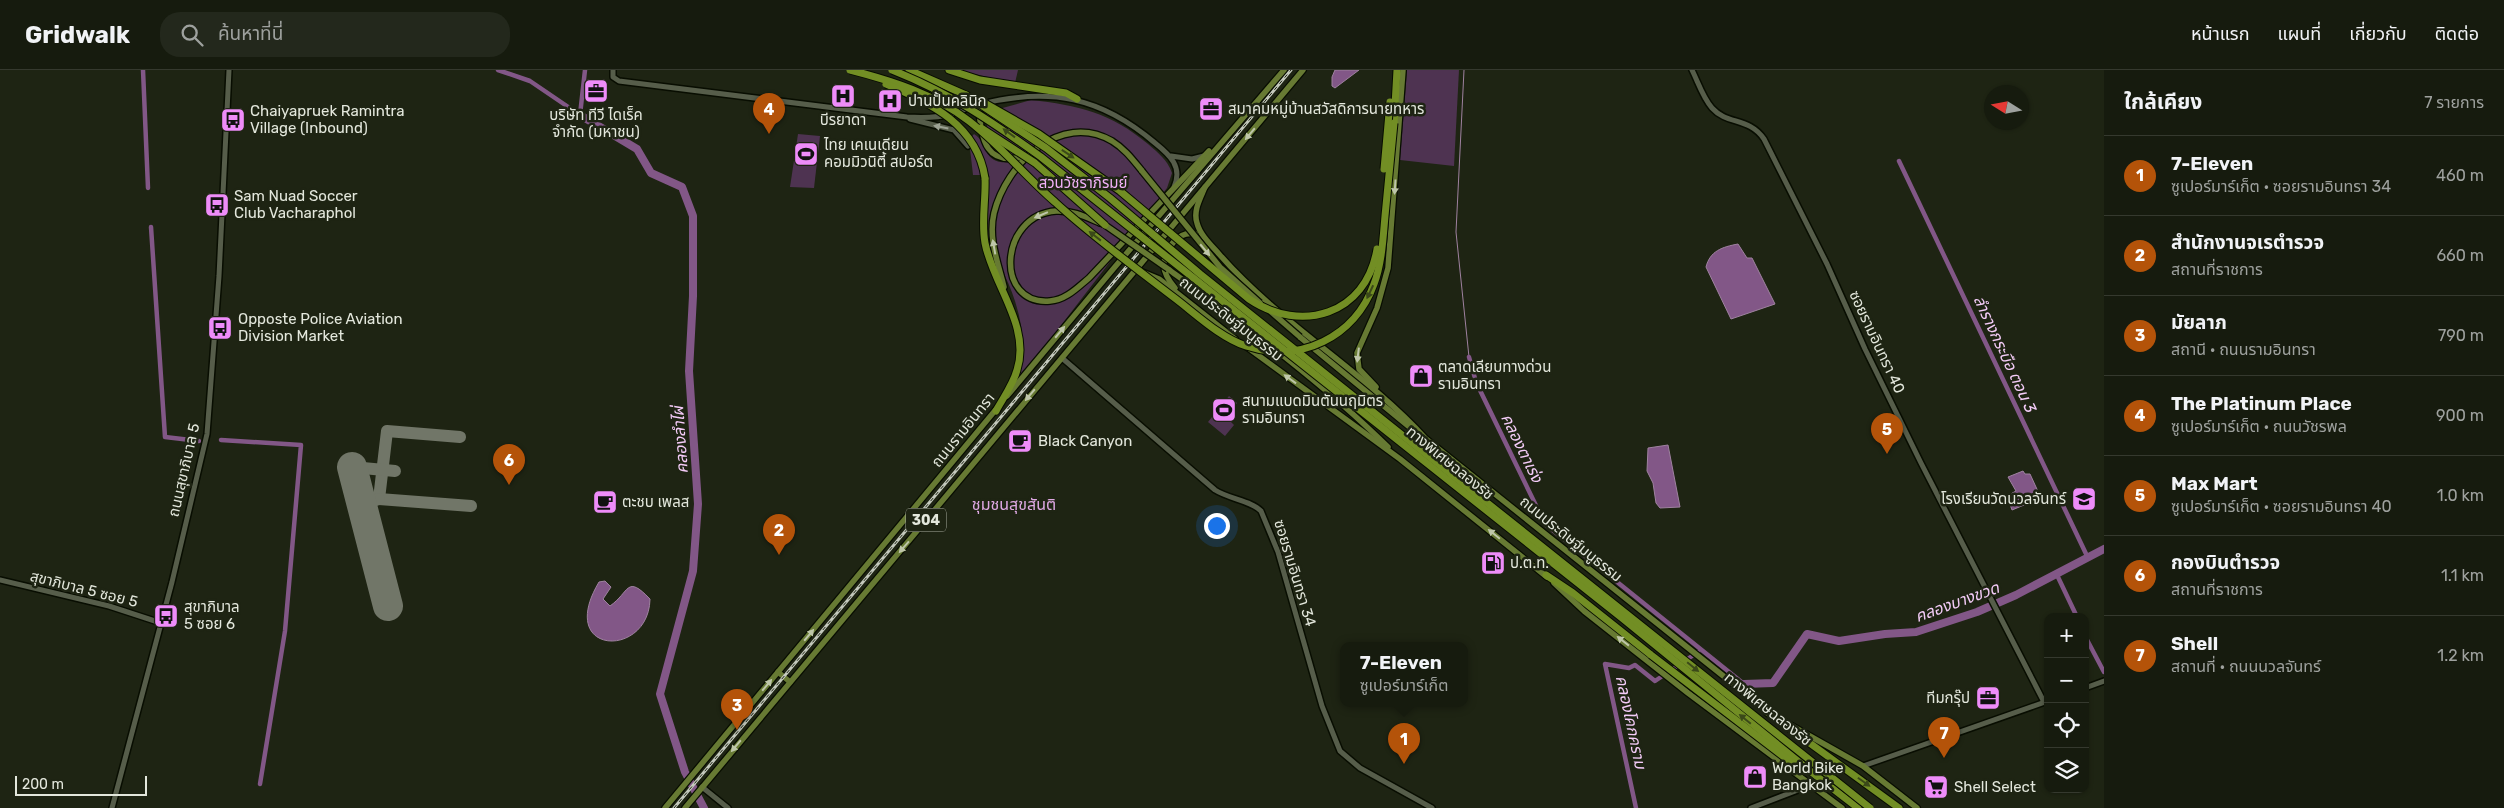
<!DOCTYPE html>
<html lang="th">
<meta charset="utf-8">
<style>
:root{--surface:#161b0e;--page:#23281c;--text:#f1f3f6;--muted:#9ea19e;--line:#35392e;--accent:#b45309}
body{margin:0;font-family:Rubik,"Noto Sans Thai",sans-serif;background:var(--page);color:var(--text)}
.controls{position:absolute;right:15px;bottom:15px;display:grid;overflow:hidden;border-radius:10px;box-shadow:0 1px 4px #0004}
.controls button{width:45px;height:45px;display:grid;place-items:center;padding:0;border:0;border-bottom:1px solid var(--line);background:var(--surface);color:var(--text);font:25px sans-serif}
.compass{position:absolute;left:1984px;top:15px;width:45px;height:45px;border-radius:50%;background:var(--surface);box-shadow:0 1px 4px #0004;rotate:281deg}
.scale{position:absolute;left:15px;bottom:12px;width:132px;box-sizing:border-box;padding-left:5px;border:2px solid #e3e7dc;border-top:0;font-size:14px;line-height:18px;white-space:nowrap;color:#e3e7dc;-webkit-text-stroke:4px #1e2413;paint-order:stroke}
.you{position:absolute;left:1216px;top:455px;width:18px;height:18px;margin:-12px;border:4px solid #fff;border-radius:50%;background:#1a73e8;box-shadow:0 0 0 8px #1a73e833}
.badge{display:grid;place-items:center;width:32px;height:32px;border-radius:50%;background:var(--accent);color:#fff;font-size:16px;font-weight:700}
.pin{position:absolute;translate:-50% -41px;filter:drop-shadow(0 1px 2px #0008)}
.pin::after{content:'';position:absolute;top:26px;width:18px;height:15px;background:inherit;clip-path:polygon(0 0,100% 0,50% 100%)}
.popup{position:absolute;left:1340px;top:572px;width:128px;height:65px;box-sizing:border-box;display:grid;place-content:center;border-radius:10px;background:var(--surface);filter:drop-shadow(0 1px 4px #0005);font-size:16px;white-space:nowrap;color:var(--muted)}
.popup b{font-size:19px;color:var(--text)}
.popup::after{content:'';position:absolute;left:50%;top:100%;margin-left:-10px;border:10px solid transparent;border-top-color:var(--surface)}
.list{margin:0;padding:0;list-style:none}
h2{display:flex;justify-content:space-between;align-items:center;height:65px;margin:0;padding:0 20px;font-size:21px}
h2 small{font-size:16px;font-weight:400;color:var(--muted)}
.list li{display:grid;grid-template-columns:32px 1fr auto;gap:15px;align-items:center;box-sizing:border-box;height:80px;padding:0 20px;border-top:1px solid var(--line)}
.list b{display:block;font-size:19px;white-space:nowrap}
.list p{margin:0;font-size:16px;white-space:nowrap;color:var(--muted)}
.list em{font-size:16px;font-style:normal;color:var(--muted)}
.icon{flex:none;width:28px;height:28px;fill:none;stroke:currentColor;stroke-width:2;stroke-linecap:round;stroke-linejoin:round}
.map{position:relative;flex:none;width:2104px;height:738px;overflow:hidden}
header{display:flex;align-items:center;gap:30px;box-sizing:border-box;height:70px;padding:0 25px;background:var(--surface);border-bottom:1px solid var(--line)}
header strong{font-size:24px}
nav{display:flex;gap:28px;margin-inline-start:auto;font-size:18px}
.search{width:350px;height:45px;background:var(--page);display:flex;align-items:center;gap:12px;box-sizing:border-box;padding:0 18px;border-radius:20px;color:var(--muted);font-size:19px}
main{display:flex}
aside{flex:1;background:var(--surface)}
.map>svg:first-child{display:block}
.green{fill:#4e3351}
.water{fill:#825787;stroke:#9f82a0}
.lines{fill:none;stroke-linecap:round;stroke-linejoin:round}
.stream{stroke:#9f82a0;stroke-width:1}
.canal{stroke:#825787;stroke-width:4.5}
.river{stroke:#825787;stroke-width:8}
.taxiway{stroke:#717668;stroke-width:12}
.runway{stroke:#717668;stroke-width:30}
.secondary-casing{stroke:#080d01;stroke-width:8}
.primary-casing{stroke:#080d01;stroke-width:8}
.highway-casing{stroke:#080d01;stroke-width:9}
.secondary{stroke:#565d4a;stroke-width:5}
.primary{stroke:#677a33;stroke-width:5.5}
.highway{stroke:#728e24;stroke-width:7}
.rail-casing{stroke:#c4c9bd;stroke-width:3}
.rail{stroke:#1e2413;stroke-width:1;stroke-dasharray:4;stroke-linecap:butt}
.primary-bridge-casing{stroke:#080d01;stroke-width:8;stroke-linecap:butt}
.highway-bridge-casing{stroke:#080d01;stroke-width:9;stroke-linecap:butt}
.primary-bridge{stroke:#677a33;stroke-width:5.5}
.highway-bridge{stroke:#728e24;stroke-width:7}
.oneway{fill:#9ca293}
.oneway2{fill:#3b4919}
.oneway3{fill:#bec6a9}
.labels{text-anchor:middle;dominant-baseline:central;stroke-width:5;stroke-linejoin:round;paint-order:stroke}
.shield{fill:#1e2413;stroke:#a8aca0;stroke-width:1}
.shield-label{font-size:14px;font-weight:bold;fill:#e3e7dc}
.poi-label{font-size:15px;fill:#e3e7dc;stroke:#1e2413;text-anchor:start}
.park-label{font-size:15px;fill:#f2b1f9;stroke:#1e2413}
.street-label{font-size:15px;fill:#e3e7dc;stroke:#1e2413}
.water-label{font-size:16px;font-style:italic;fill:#f4ccf8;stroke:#1e2413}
.neighbourhood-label{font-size:16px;fill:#dea8e3;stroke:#1e2413}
</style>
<header>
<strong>Gridwalk</strong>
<div class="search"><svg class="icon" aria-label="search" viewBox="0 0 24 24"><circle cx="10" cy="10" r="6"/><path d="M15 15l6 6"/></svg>ค้นหาที่นี่</div>
<nav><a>หน้าแรก</a><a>แผนที่</a><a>เกี่ยวกับ</a><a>ติดต่อ</a></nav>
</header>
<main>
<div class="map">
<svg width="2104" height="738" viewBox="0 0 2104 738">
<rect width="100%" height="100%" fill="#1e2413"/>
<g class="green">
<polygon points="956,0 1018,0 1015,13"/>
<polygon points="1407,0 1459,0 1454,96 1400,90"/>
<path d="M1031,30C1078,35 1111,43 1148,74C1158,83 1167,89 1172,103L1167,118L1018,311C1029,275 1020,237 1004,204C999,194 990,184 987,174C983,152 986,127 987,105H973L969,70L974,64C992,76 980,96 1015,92C988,81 989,72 986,45L988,42Z"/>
<polygon points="798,64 820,66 814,118 790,117"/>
<polygon points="1229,326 1237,333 1226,347 1234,355 1225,366 1208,352"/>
</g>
<g class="water">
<polygon points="1335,0 1359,0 1335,18 1332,16 1332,7"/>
<path d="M1738,174L1747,188H1752L1775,234L1731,249L1706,197C1710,181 1722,177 1738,174Z"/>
<polygon points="1668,375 1680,437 1660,438 1656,433 1653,413 1647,401 1648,378"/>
<polygon points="2023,401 2025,404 2030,404 2041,428 2012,440 2007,426 2016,421 2008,407"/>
<path d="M605,511L611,517L603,529L610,536C630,522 626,504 650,529C649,589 555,586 599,512Z"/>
</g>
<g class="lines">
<polyline class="stream" points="1464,0 1456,162 1469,287"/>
<g class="canal">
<polyline points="143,0 148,118"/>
<polyline points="498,0 530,11 580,45 585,0"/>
<polyline points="1899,91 2088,488"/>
<polyline points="151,157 165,367 199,371"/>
<polyline points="1469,287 1476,312 1545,454 1744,614"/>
<polyline points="221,370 301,375 285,561 260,714"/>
<polyline points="2057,505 2077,547"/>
<polyline points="2085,566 2104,602"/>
<polyline points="1636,738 1605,594 1629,598 1635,595 1655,611 1698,582"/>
</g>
<g class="river">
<polyline points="580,45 637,79 651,103 682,117 693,146 693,226 689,301 698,434 693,501 660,624 685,702 704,738"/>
<polyline points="1744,614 1773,613 1807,564 1839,571 1885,564 1916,562 1977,542 2016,525 2104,479"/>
</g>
<g class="taxiway">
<polyline points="460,367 387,361 379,429 471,436"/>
<polyline points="352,397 395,401"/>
<polyline points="362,434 379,429"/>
</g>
<polyline class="runway" points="352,397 388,536"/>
<defs>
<g id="secondary">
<path d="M613,0V7L619,11L907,47C922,48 937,48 952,44C962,41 971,36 981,34C1050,17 1101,27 1155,73C1170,85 1183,97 1174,117"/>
<path d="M1692,0C1698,12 1703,28 1712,38C1727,55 1749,47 1764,69L1827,194L1865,279L1921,393L2044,632"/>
<polyline points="910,49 954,60 968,76"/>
<polyline points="1171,86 1192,89 1204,86"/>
<path d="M1062,288L1215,420C1229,429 1252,431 1261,441L1278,482L1322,636L1340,681L1360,698L1432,738"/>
<polyline points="0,510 109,536 161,553"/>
<polyline points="2085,618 2104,611"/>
<polyline points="1863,696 2048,631"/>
<polyline points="702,717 728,738"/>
<polyline points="112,738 172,512 207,364 219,206 229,0"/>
<polyline points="1751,738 1811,715"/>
</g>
<g id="primary">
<path d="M978,34C982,67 983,98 1026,86"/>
<path d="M1205,117C1200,129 1193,141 1197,153C1200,165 1211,175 1219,184C1280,254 1364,301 1426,369L1771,644"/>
<path d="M1100,153C1086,147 1072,140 1056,141C999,145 994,236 1050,231C1066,230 1078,217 1089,208L1209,81"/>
<path d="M1168,199C1244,255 1321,311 1388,377"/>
<polyline points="1142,202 1159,209 1235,269"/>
<path d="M1004,217C998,192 988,169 994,143C1006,94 1060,41 1112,71C1125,79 1133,90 1142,101"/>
<path d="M1175,218C1169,211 1163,202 1164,193C1165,179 1179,160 1195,164"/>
<polyline points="1300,267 1412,359"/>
<polyline points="1247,277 1400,389 1547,507"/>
<polyline points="1376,317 1359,299 1357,283 1377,238 1388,198 1403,0"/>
<polyline points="1007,326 1114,198 1284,0"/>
<polyline points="1554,513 1584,541 1688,623 1842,738"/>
<polyline points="778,602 790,612"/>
<polyline points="1785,652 1863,696 1917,738"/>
<polyline points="665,738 998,337"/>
<polyline points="685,738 1303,0"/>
</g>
<g id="highway">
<polyline points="909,0 966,25"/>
<polyline points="949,0 980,10 1066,23 1077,29"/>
<polyline points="1394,53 1397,0"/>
<path d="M985,108C986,130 981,151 985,173C993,215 1031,256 1017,300C1013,315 1003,328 996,341"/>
<polyline points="1546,505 1573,523 1651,585"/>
<polyline points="1767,642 1899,738"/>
<polyline points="1810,701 1858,738"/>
</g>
</defs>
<use href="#secondary" class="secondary-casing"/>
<use href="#primary" class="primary-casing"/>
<use href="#highway" class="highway-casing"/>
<use href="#secondary" class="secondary"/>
<use href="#primary" class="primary"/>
<use href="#highway" class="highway"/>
<defs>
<polyline id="rail" points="674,738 1291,0"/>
</defs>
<use href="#rail" class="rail-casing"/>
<use href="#rail" class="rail"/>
<defs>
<g id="primary-bridge">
<polyline points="1142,101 1220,197 1260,233"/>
<polyline points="1105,155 1168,199"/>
<polyline points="1269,240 1300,267"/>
</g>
<g id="highway-bridge">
<path d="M850,0C893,11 934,24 969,51C1000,75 1025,106 1055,132C1092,166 1133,196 1172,226C1195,243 1219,267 1246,276C1300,294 1355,267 1374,214C1382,193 1383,168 1385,146C1388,115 1391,84 1394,53"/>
<path d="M892,0C950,23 991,51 1041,87L1622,548L1810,701"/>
<path d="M886,14C931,33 977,55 985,108"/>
<polyline points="966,25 1046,78 1110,128 1200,204 1870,738"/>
<path d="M981,31L1039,64L1120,121L1249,229C1301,264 1366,245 1377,179"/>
<polyline points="981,58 1035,93 1105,155"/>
<polyline points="1384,99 1390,32"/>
<polyline points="1651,585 1796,696"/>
</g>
</defs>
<use href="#primary-bridge" class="primary-bridge-casing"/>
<use href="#highway-bridge" class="highway-bridge-casing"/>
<use href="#primary-bridge" class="primary-bridge"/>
<use href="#highway-bridge" class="highway-bridge"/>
</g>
<defs><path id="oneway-solid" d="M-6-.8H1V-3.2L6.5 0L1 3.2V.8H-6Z" transform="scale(1.25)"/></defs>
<use class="oneway" href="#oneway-solid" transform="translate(941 57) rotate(-169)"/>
<g class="oneway2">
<use href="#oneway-solid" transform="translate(1009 63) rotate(-144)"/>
<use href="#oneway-solid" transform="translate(1068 84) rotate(34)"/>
<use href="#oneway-solid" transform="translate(1095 166) rotate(-142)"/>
<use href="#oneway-solid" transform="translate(1370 222) rotate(115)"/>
<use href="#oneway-solid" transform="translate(1693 597) rotate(39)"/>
<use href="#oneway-solid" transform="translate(1745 649) rotate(-141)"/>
<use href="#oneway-solid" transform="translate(1864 712) rotate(35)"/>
</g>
<g class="oneway3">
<use href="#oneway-solid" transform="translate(1250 64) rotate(130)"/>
<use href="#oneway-solid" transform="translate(1395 117) rotate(94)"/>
<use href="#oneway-solid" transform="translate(1041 145) rotate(157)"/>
<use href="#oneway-solid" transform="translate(994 177) rotate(-100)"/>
<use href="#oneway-solid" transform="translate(1205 180) rotate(50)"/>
<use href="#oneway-solid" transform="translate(1060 262) rotate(-50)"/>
<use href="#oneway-solid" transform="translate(1358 285) rotate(97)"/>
<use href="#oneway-solid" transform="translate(1290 309) rotate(-144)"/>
<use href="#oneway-solid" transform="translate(1030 325) rotate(130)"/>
<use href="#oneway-solid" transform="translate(1494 464) rotate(-141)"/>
<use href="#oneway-solid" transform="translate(904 477) rotate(131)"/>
<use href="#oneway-solid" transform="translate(809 565) rotate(-50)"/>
<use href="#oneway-solid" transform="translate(1623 571) rotate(-142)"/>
<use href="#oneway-solid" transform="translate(767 615) rotate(-50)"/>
<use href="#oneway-solid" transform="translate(736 676) rotate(130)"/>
</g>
<defs>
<symbol id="office-square" viewBox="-11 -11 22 22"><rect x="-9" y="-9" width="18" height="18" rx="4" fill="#ee8cf9" stroke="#1e2413"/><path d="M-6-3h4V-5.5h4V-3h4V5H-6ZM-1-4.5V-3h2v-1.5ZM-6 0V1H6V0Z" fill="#111"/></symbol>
<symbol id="hospital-square" viewBox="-11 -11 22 22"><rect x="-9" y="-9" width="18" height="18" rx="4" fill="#ee8cf9" stroke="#1e2413"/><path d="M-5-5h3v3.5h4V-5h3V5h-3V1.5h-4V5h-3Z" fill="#111"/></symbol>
<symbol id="bus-square" viewBox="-11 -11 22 22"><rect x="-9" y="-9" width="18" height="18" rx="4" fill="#ee8cf9" stroke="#1e2413"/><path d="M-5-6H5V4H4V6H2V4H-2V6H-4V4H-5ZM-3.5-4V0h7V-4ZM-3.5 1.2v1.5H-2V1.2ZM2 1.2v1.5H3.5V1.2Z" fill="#111"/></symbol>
<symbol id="stadium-square" viewBox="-11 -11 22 22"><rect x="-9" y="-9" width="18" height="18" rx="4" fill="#ee8cf9" stroke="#1e2413"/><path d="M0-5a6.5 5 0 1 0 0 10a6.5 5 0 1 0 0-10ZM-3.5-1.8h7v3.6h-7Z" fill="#111"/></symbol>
<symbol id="shop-square" viewBox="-11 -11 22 22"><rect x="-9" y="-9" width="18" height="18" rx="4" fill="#ee8cf9" stroke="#1e2413"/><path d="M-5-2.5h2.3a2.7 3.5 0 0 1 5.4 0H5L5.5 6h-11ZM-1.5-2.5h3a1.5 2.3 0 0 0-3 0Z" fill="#111"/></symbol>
<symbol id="cafe-square" viewBox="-11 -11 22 22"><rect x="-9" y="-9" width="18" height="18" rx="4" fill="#ee8cf9" stroke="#1e2413"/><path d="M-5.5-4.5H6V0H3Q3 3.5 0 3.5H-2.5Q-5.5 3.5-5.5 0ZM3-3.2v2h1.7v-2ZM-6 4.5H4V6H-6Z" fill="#111"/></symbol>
<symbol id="school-square" viewBox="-11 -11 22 22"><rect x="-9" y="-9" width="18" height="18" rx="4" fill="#ee8cf9" stroke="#1e2413"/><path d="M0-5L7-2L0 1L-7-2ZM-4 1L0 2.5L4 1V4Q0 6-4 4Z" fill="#111"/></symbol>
<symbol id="fuel-square" viewBox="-11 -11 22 22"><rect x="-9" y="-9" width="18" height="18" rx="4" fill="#ee8cf9" stroke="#1e2413"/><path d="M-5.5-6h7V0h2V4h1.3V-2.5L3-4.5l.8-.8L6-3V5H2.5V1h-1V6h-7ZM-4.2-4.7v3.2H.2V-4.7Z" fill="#111"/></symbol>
<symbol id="supermarket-square" viewBox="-11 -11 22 22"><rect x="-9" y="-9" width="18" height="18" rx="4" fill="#ee8cf9" stroke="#1e2413"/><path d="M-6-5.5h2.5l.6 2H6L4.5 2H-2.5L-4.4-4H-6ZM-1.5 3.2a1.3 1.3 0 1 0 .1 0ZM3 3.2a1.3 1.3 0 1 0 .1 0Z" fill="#111"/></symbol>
</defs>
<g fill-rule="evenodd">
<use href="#office-square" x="582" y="7" width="28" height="28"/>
<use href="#hospital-square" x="829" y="12" width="28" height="28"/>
<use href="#hospital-square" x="876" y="17" width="28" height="28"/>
<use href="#office-square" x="1197" y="25" width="28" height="28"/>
<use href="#bus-square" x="219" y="36" width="28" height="28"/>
<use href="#stadium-square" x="792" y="70" width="28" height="28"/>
<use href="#bus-square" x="203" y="121" width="28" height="28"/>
<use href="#bus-square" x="206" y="244" width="28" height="28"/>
<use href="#shop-square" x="1407" y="292" width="28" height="28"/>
<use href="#stadium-square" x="1210" y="326" width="28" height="28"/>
<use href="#cafe-square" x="1006" y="357" width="28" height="28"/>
<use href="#school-square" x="2070" y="415" width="28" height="28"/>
<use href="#cafe-square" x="591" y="418" width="28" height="28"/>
<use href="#fuel-square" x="1479" y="479" width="28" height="28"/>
<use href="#bus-square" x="152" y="532" width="28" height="28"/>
<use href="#office-square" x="1974" y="614" width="28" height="28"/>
<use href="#shop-square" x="1741" y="693" width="28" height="28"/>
<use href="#supermarket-square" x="1922" y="703" width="28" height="28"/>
</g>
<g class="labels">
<rect class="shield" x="906" y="438.5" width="40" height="23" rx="4"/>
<g class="shield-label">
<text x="926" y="450">304</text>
</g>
<g class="poi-label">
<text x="908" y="31">ปานปั้นคลินิก</text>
<text x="1228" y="39">สมาคมหมู่บ้านสวัสดิการนายทหาร</text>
<text x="250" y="41">Chaiyapruek Ramintra<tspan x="250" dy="17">Village (Inbound)</tspan></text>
<text x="596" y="45" text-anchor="middle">บริษัท ทีวี ไดเร็ค<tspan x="596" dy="17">จำกัด (มหาชน)</tspan></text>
<text x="843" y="50" text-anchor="middle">บีรยาดา</text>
<text x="824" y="75">ไทย เคเนเดียน<tspan x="824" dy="17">คอมมิวนิตี้ สปอร์ต</tspan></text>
<text x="234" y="126">Sam Nuad Soccer<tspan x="234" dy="17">Club Vacharaphol</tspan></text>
<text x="238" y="249">Opposte Police Aviation<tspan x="238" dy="17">Division Market</tspan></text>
<text x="1438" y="297">ตลาดเลียบทางด่วน<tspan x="1438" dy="17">รามอินทรา</tspan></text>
<text x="1242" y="331">สนามแบดมินตันนฤมิตร<tspan x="1242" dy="17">รามอินทรา</tspan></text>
<text x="1038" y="371">Black Canyon</text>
<text x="2066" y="429" text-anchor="end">โรงเรียนวัดนวลจันทร์</text>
<text x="622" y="432">ตะชบ เพลส</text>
<text x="1510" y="493">ป.ต.ท.</text>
<text x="184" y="537">สุขาภิบาล<tspan x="184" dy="17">5 ซอย 6</tspan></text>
<text x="1970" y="628" text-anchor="end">ทีมกรุ๊ป</text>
<text x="1772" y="698">World Bike<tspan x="1772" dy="17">Bangkok</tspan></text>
<text x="1954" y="717">Shell Select</text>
</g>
<g class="park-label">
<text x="1083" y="113">สวนวัชราภิรมย์</text>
</g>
<g class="street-label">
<text transform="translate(1231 249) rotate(38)">ถนนประดิษฐ์มนูธรรม</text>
<text transform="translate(1877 272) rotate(65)">ซอยรามอินทรา 40</text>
<text transform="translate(963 360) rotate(-51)">ถนนรามอินทรา</text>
<text transform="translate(1450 393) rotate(39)">ทางพิเศษฉลองรัช</text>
<text transform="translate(184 400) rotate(-77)">ถนนสุขาภิบาล 5</text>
<text transform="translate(1571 469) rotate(39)">ถนนประดิษฐ์มนูธรรม</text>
<text transform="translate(1295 503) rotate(73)">ซอยรามอินทรา 34</text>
<text transform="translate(84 519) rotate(14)">สุขาภิบาล 5 ซอย 5</text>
<text transform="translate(1768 639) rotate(39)">ทางพิเศษฉลองรัช</text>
</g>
<g class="water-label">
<text transform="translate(2005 284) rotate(65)">ลำรางกระบือ ตอน 3</text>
<text transform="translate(680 370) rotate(-94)">คลองลำไผ่</text>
<text transform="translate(1522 378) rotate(64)">คลองตาเร่ง</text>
<text transform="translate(1957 532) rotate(-20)">คลองบางขวด</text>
<text transform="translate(1631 652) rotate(78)">คลองโคกคราม</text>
</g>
<g class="neighbourhood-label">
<text x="1014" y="434">ชุมชนสุขสันติ</text>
</g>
</g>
</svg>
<div class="controls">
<button>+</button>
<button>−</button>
<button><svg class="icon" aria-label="locate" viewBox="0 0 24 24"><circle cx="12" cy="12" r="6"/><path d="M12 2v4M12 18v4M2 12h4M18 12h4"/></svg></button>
<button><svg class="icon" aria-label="layers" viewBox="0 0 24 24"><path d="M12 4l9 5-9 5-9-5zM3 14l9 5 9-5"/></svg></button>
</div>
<svg class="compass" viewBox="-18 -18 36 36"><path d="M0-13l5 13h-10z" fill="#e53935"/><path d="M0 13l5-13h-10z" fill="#9ea19e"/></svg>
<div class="scale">200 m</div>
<div class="you"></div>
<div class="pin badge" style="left:1404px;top:694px">1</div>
<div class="popup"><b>7-Eleven</b>ซูเปอร์มาร์เก็ต</div>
<div class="pin badge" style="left:779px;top:485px">2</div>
<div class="pin badge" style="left:737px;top:660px">3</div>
<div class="pin badge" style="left:769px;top:64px">4</div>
<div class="pin badge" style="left:1887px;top:384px">5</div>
<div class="pin badge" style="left:509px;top:415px">6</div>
<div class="pin badge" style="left:1944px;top:688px">7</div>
</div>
<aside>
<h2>ใกล้เคียง<small>7 รายการ</small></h2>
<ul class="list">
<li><span class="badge">1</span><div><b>7-Eleven</b><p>ซูเปอร์มาร์เก็ต · ซอยรามอินทรา 34</p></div><em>460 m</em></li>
<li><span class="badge">2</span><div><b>สำนักงานจเรตำรวจ</b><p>สถานที่ราชการ</p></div><em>660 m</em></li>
<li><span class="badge">3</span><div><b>มัยลาภ</b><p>สถานี · ถนนรามอินทรา</p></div><em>790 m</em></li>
<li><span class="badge">4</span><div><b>The Platinum Place</b><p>ซูเปอร์มาร์เก็ต · ถนนวัชรพล</p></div><em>900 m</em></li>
<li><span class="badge">5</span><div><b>Max Mart</b><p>ซูเปอร์มาร์เก็ต · ซอยรามอินทรา 40</p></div><em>1.0 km</em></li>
<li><span class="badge">6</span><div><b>กองบินตำรวจ</b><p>สถานที่ราชการ</p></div><em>1.1 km</em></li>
<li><span class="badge">7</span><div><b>Shell</b><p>สถานที่ · ถนนนวลจันทร์</p></div><em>1.2 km</em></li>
</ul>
</aside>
</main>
